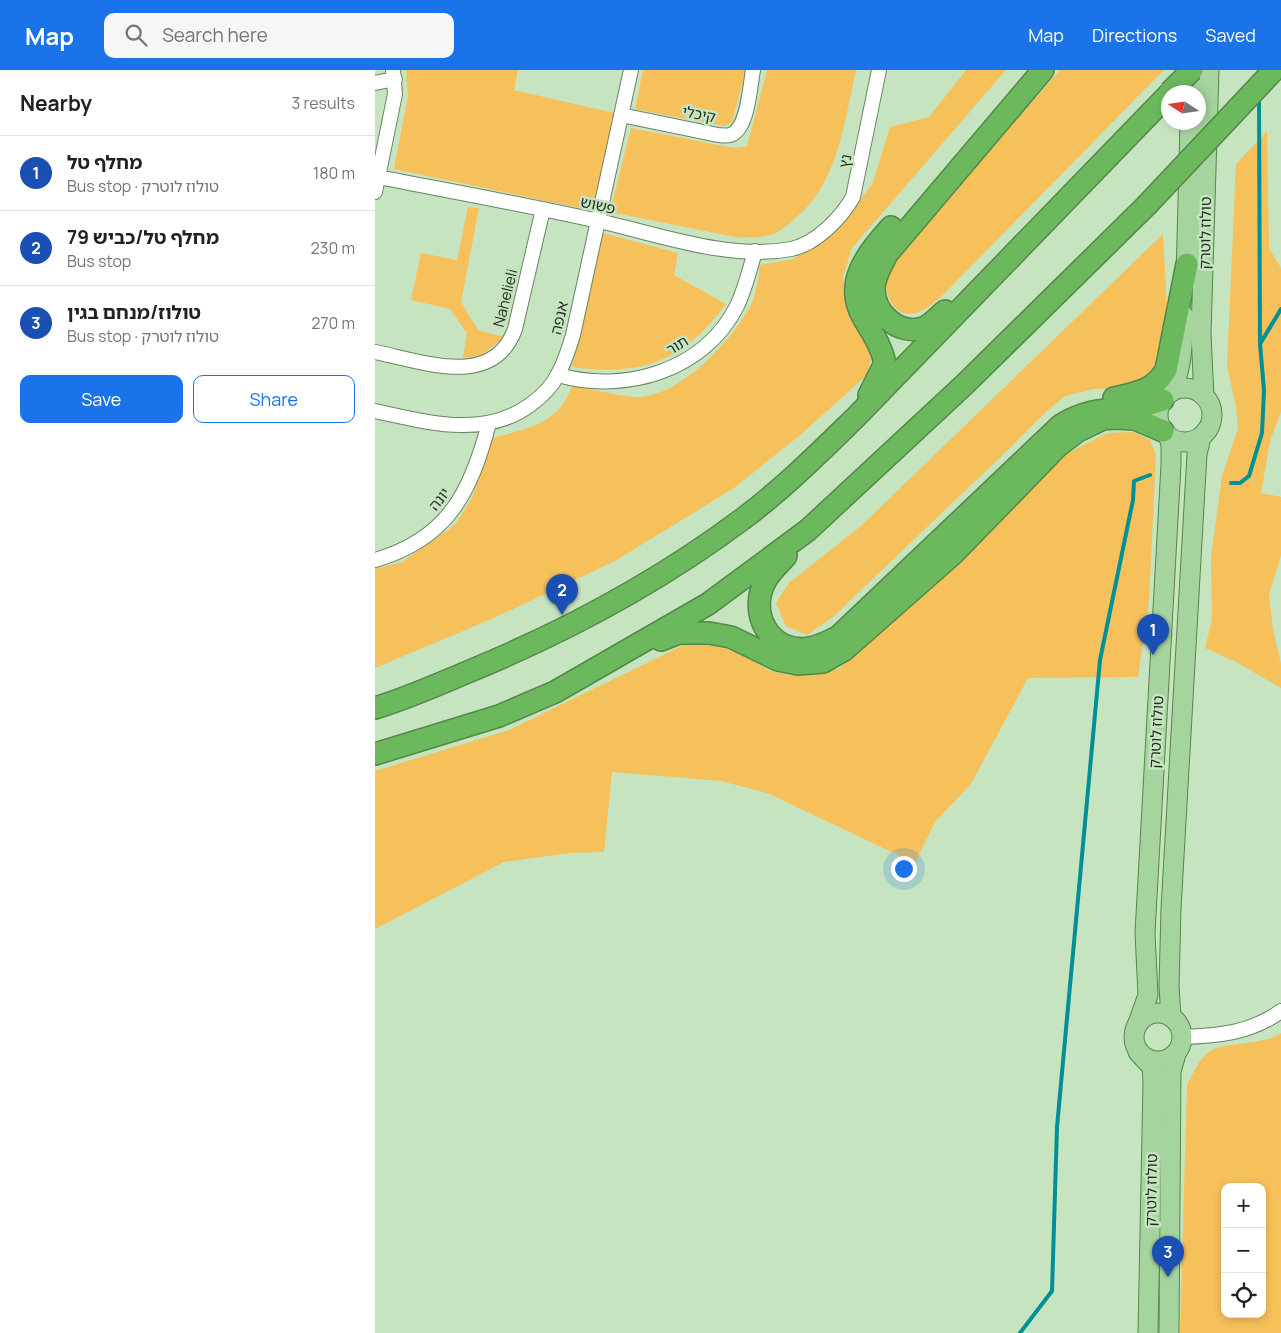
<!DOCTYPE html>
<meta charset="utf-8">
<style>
:root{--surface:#fff;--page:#f6f6f6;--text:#202124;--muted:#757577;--line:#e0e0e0;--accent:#1a73e8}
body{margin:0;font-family:Manrope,"Noto Sans Hebrew",sans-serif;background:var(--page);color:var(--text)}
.controls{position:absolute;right:15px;bottom:15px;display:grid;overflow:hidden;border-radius:10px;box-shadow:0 2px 8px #0003}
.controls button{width:45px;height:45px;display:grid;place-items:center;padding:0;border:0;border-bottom:1px solid var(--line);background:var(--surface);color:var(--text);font:25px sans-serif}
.compass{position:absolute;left:786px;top:15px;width:45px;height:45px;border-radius:50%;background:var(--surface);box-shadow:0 2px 8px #0003;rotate:282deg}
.you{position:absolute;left:528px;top:798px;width:18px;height:18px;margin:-12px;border:4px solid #fff;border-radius:50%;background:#1a73e8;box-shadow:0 0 0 8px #1a73e833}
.badge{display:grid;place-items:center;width:32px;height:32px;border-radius:50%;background:var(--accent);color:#fff;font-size:16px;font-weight:700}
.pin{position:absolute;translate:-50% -41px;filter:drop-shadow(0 1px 2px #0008)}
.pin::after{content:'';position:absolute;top:26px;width:18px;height:15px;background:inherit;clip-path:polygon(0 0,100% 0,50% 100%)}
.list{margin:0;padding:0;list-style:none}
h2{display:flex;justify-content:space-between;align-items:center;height:65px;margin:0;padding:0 20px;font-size:21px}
h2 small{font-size:16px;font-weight:400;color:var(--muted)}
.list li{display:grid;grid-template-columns:32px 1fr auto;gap:15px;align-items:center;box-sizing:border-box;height:75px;padding:0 20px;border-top:1px solid var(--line)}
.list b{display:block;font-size:19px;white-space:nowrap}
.list p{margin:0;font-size:16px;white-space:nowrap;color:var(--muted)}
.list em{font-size:16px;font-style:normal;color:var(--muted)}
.actions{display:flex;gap:10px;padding:15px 20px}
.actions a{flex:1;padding:11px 0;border:1px solid var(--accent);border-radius:10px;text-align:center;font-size:18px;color:var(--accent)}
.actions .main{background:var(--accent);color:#fff}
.icon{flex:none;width:28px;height:28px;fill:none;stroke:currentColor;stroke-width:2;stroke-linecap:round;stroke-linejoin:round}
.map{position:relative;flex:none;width:906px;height:1263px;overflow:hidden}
header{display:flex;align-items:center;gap:30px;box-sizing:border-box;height:70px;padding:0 25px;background:var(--accent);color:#fff}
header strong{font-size:24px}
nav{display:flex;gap:28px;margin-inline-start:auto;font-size:18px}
.search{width:350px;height:45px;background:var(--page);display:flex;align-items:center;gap:12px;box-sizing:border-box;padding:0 18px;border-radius:10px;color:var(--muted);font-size:19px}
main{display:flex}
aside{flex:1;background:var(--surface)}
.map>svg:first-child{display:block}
.green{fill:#f6c05b;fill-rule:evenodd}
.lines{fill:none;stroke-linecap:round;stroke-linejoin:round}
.stream{stroke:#009096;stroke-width:4}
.minor-casing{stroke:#698364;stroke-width:16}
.major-casing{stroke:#528848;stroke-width:21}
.highway-casing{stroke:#528848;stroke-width:24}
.minor{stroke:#fff;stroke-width:14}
.major{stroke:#a6d49e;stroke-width:19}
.highway{stroke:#6bb85d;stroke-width:21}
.highway-bridge-casing{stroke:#528848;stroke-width:24;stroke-linecap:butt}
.highway-bridge{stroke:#6bb85d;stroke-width:21}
.labels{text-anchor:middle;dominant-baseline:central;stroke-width:5;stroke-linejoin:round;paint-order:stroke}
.street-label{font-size:15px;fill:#232e21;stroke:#c7e4c1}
</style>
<header>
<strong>Map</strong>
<div class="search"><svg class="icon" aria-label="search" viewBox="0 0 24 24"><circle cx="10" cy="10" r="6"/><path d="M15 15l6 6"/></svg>Search here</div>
<nav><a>Map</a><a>Directions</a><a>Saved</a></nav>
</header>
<main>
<aside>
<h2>Nearby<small>3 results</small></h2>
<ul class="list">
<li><span class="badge" style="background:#1a4fb4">1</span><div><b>מחלף טל</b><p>Bus stop · טולוז לוטרק</p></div><em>180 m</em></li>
<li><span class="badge" style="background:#1a4fb4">2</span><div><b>מחלף טל/כביש 79</b><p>Bus stop</p></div><em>230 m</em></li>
<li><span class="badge" style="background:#1a4fb4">3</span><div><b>טולוז/מנחם בגין</b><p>Bus stop · טולוז לוטרק</p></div><em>270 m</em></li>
</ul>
<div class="actions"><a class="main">Save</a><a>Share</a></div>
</aside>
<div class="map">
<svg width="906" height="1263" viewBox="0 0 906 1263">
<rect width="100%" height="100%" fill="#c7e4c1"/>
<g class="green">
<polygon points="31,0 143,0 139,20 239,43 219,141 19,99 33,26"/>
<polygon points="268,0 371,0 357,52 349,56 260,39"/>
<path d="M392,0H481C469,53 463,116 417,151C412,155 407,160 401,163C388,168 374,168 360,167L235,142L256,58L359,78L372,76Z"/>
<path d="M591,0H631L477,178L468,207L472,239L490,264L496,289L492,305L424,366L359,418L240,491L119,548L0,598V499L27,492L80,455L98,426L114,369C150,359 184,355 197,316C213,318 252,328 266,327C309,323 358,269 377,233C382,222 383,207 385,195L418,189L451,170L497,115L515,57L554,47Z"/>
<path d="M685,0H789L566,227C558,233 550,241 540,243C519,248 508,224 512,207C515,193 527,182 535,171Z"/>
<polygon points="892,61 894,178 906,198 906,342 895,371 886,423 906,427 906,485 894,525 898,559 906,594 906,618 863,593 830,578 837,550 836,487 847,406 863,358 861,337 852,296 861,94"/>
<polygon points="93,137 104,138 86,232 103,260 129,267 107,285 88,288 92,263 75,239 36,230 46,183 82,190"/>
<path d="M228,163L303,183L299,205L351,234C309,291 267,307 197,297Z"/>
<polygon points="788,164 792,237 781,300 769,314 753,318 719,319 690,326 672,341 638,375 458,547 432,565 411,556 401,533 414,513 487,455"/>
<path d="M759,362L775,370L781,385L774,531L763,607L653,608L596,714L560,752L540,793L392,723L346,711L237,702L229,782L194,783L129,792L0,859V701L134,660L319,570C334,572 350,574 363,581C377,589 391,601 408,604C426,608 447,602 465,598L682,389L732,363Z"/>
<path d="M906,963V1263H805L812,1015C818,1004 823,990 834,982C849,971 888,976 906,963ZM850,1117H887V1244H850Z"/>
</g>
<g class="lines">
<g class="stream">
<polyline points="884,27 885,274"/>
<polyline points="856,413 865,413 874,406 887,363 889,320 885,274 906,239"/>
<polyline points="645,1263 677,1221 682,1057 725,590 758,430 759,411 775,405"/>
</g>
<defs>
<g id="minor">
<polyline points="0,13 20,9"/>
<path d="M246,45L343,65C346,65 351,66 355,65C373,60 375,16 378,0"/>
<path d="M3,107C75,121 147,134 219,150C280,163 353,191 416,179C441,174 466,148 478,127L504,0"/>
<polyline points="0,122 20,24 18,0"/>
<path d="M0,282C47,291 118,320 140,259L168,139"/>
<path d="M183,305C250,324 329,301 362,236C370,219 375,199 380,181"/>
<path d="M0,341C52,352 108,369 155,335C166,327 177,317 183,304C190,292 194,278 198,265L256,0"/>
<path d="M0,490C73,469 96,422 114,353"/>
<path d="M807,967C843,966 876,963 906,941"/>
</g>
<g id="major">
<polyline points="816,22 816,0"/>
<polyline points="811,209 815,52"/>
<circle cx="810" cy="345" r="27"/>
<path d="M795,323C808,299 807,273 809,246"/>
<polyline points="829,326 826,264 834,0"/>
<circle cx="783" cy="967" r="24"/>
<polyline points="796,947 794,916 796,839 822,384 826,367 833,359"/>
<polyline points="762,956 773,925 770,863 796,395 796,373 793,366"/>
<polyline points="763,982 777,997 778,1012 773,1263"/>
<polyline points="794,1263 796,1001 801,984"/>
</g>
<g id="highway">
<path d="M570,241C564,246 556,255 548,258C523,266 498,242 499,217C500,205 507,194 512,184L668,0"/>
<path d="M494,325L510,293C506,275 497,263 488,247C468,212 493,183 516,157"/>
<path d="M739,328C762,323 778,321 791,300L812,194"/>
<path d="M411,486C404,494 396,501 391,510C372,542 395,585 434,578C444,577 454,571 463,567L686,355C722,332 751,344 788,330"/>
<polyline points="286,570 304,563 334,563 356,567 403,590 423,594 448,592 469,580 579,483 683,376 703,361 728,349 739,348 760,349 788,361"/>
<path d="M0,638C33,628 64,614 95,601C192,561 285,511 369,448C409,418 445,382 481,347L794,24"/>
<polyline points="0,684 124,646 180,622 333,534 433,460 589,315 771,136"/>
</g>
</defs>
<use href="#minor" class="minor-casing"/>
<use href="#major" class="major-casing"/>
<use href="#highway" class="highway-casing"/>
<use href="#minor" class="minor"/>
<use href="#major" class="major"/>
<use href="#highway" class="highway"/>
<defs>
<g id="highway-bridge">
<polyline points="795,22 817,0"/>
<polyline points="771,136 899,0"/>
</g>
</defs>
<use href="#highway-bridge" class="highway-bridge-casing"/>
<use href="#highway-bridge" class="highway-bridge"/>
</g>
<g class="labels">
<g class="street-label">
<text transform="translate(324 44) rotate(11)">קיכלי</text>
<text transform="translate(470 91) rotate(-79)">נץ</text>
<text transform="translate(223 135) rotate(13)">פשוש</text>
<text transform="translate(830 163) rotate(-89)">טולוז לוטרק</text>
<text transform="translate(130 228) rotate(-76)">Nahelieli</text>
<text transform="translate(184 248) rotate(-77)">אנפה</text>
<text transform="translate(302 275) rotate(-32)">תור</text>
<text transform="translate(64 429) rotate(-52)">יונה</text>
<text transform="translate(781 662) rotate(-87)">טולוז לוטרק</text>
<text transform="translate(776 1120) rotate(-89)">טולוז לוטרק</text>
</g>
</g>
</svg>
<div class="controls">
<button>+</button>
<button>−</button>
<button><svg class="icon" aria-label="locate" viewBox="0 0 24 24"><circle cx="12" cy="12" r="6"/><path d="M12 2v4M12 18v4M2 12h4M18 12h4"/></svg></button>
</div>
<svg class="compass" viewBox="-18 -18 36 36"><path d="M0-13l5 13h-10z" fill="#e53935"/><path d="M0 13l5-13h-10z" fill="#757577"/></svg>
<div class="you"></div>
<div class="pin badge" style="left:778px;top:585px;background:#1a4fb4">1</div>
<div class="pin badge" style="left:187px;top:545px;background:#1a4fb4">2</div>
<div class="pin badge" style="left:793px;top:1207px;background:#1a4fb4">3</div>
</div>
</main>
